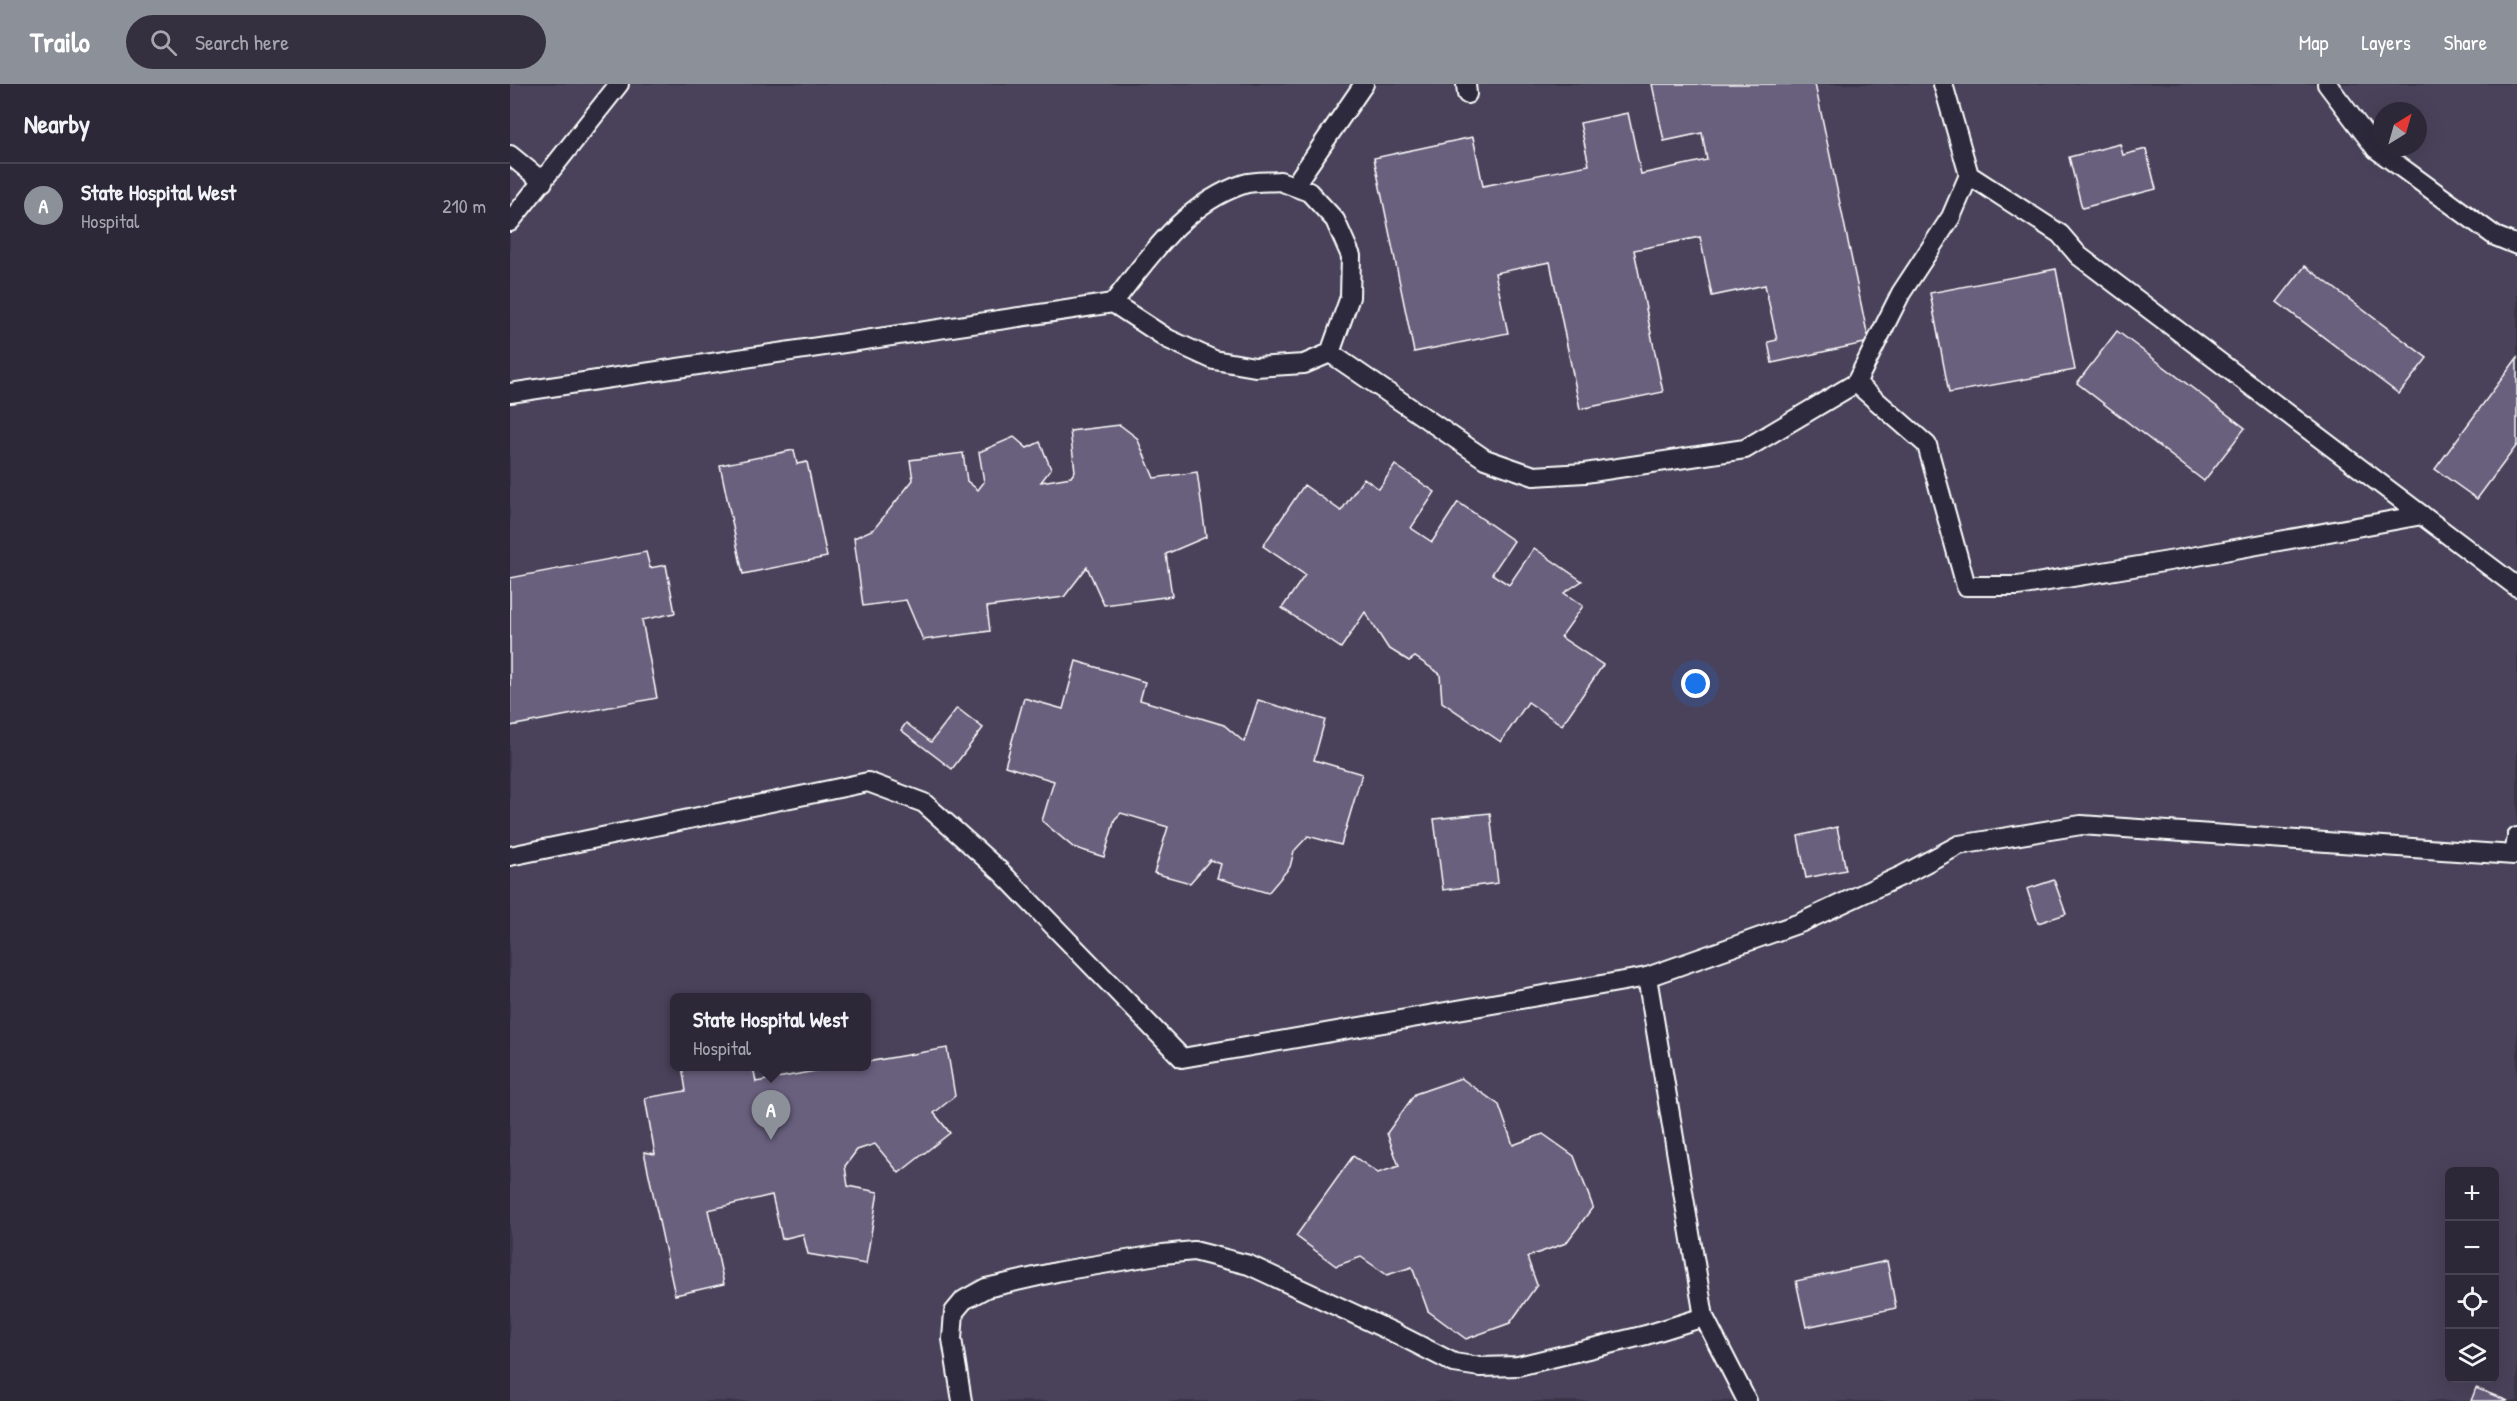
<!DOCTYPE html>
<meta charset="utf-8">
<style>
:root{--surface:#2c2838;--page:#343040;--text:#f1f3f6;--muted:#a6a6ae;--line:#484453;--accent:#8c9099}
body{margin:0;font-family:"Patrick Hand",sans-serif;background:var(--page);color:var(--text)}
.controls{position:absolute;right:18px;bottom:18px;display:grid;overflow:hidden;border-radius:9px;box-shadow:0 6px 24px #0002}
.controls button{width:54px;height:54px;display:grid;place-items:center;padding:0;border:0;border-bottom:2px solid var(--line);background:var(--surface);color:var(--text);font:30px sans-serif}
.compass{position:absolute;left:1863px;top:18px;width:54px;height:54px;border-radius:50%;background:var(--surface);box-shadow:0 6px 24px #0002;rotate:37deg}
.you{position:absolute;left:1186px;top:600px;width:21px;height:21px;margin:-15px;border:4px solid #fff;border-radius:50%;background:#1a73e8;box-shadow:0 0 0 9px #1a73e833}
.badge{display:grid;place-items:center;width:39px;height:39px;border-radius:50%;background:var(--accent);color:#fff;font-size:20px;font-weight:700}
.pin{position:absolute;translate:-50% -50px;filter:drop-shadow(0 2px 3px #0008)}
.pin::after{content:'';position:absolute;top:32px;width:21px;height:18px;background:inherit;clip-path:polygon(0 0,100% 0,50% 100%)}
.popup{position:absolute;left:160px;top:909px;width:201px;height:78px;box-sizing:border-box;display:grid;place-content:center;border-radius:9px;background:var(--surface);filter:drop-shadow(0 2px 4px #0005);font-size:20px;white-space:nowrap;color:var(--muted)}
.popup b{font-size:22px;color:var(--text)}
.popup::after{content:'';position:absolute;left:50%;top:100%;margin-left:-12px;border:12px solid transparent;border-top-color:var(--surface)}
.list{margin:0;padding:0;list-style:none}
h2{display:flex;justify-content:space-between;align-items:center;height:78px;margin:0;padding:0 24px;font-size:26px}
h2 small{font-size:20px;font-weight:400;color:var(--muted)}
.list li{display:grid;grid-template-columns:39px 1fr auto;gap:18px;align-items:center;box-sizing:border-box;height:84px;padding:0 24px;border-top:2px solid var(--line)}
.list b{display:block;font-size:22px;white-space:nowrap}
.list p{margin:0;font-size:20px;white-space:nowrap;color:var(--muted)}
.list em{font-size:20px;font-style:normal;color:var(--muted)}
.icon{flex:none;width:33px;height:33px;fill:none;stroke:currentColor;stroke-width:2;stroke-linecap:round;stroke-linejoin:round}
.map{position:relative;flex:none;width:2007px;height:1317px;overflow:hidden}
header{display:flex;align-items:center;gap:36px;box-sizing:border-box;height:84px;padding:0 30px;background:var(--accent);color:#fff}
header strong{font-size:28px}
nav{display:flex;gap:33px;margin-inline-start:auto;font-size:21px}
.search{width:420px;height:54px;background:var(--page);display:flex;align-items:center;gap:15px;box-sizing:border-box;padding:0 21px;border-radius:33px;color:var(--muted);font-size:22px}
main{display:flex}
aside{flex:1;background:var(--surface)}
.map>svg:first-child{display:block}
.built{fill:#49425a;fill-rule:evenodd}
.building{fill:#69617e;stroke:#fff;stroke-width:1.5}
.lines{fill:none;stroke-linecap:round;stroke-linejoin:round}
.service-casing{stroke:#fff;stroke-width:22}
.service{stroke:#2f2a3d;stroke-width:18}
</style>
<header>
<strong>Trailo</strong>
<div class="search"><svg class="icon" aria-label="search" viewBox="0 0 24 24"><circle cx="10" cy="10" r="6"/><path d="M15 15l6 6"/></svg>Search here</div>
<nav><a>Map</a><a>Layers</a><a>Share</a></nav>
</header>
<main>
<aside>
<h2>Nearby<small></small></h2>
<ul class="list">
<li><span class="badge">A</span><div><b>State Hospital West</b><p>Hospital</p></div><em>210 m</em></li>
</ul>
</aside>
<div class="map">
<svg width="2007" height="1317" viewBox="0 0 2007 1317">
<rect width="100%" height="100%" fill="#3b354a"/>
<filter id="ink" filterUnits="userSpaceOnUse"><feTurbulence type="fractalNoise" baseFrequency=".0167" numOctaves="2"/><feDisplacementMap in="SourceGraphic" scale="12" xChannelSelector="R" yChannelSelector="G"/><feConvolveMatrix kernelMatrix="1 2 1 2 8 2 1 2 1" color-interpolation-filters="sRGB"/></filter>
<g filter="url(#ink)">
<path class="built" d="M0,0H2007V1317H0ZM1872,27H1908V63H1872ZM165,914H357V982H165ZM1940,1088H1984V1294H1940Z"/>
<g class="building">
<polygon points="1142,0 1305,0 1359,258 1262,279 1258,258 1267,256 1255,201 1202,212 1190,153 1124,166 1153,308 1070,325 1040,178 985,189 998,249 904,268 864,74 963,53 973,102 1079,81 1070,39 1118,29 1131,90 1197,76 1192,49 1154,57"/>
<polygon points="1610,60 1613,71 1636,65 1646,105 1572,124 1559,73"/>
<polygon points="1795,182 1917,274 1889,310 1767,218"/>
<polygon points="1546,185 1565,286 1439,309 1420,209"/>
<polygon points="1607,247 1735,344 1694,397 1567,299"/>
<polygon points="2007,274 2007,361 1967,415 1925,385"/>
<polygon points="610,341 627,354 644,394 687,388 696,453 656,470 662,512 594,521 577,483 554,513 477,523 480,547 413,556 396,516 353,522 344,454 364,445 403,396 400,376 453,369 457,397 468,406 474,398 469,368 504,353 517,364 530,358 541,385 531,398 561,393 565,387 560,347"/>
<polygon points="284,366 287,380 297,378 317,473 233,490 210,381"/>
<polygon points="885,381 925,408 901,444 922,458 948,418 1004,457 982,490 999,501 1024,464 1072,497 1054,509 1073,522 1051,553 1093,581 1052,641 1018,618 991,658 932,618 930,590 905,573 899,577 878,564 855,528 831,564 772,524 795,491 753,462 794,401 831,427 854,394 869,405"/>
<polygon points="136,468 140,484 156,481 165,529 132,536 147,614 0,642 0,494"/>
<polygon points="566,577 635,598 630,616 714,641 734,658 748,616 815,636 804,676 852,690 831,761 798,752 784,767 780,783 758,809 707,794 711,780 700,776 680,799 644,789 658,743 611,729 605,735 594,773 563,763 532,737 544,697 495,682 514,614 553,625"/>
<polygon points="447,624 473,644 442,685 391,646 396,639 421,658"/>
<polygon points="980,729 988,799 933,806 924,735"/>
<polygon points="1327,743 1336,786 1296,794 1288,752"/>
<polygon points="1544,796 1556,830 1528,839 1517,805"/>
<polygon points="437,964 445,1012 424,1029 440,1049 389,1089 365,1060 347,1066 335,1082 338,1102 368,1108 356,1180 298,1170 293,1150 272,1155 262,1111 198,1126 214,1200 165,1211 134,1068 145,1070 135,1014 176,1007 172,982 243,982 246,998 332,982 357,982 357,978"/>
<polygon points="951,994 989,1021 1003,1061 1033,1050 1064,1072 1083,1123 1056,1159 1017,1173 1027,1201 1000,1239 956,1255 918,1227 902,1183 877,1191 851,1173 826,1182 786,1152 843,1072 868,1089 889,1082 877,1049 905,1010"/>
<polygon points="1377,1177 1386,1224 1296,1243 1286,1197"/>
<polygon points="1966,1304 1998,1317 1961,1317"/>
</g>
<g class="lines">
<defs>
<g id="service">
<polyline points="956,0 957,10"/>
<polyline points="1433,0 1459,91 1550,150 1569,172 2007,503"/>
<polyline points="1817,0 1866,65 1985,152 2007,161"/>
<polyline points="0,71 33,98"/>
<path d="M770,97L799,108L825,136L841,172L840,213L820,269L794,280L745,283L704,276L658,255L603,219C639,173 675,119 734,100C744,97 759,98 770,97Z"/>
<polyline points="784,102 854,0"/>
<polyline points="0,138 109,0"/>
<polyline points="820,269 975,375 1024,392 1075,389 1235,365 1346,299 1391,209 1441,133 1459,91"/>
<polyline points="1346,299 1417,361 1456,502 1508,502 1665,476 1912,431"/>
<polyline points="0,309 603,219"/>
<polyline points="0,772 358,698 414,719 491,788 672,974 1137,893 1290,839 1393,791 1449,761 1571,741 2004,771 2007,753"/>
<polyline points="1137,893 1194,1233 1237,1317"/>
<polyline points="452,1317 442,1255 444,1228 454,1216 476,1204 551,1187 653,1170 684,1167 739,1181 887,1250 944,1279 970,1283 1008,1282 1136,1251 1194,1233"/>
</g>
</defs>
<use href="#service" class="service-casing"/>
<use href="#service" class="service"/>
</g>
</g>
</svg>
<div class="controls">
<button>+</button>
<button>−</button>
<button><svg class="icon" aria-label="locate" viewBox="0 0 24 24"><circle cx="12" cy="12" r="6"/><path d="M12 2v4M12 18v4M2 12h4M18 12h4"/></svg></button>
<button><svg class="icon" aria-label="layers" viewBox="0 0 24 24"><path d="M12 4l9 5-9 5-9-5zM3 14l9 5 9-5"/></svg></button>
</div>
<svg class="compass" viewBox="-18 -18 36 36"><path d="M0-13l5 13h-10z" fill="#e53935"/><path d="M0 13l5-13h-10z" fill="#a6a6ae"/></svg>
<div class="you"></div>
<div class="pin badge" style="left:261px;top:1056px">A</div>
<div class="popup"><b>State Hospital West</b>Hospital</div>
</div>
</main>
